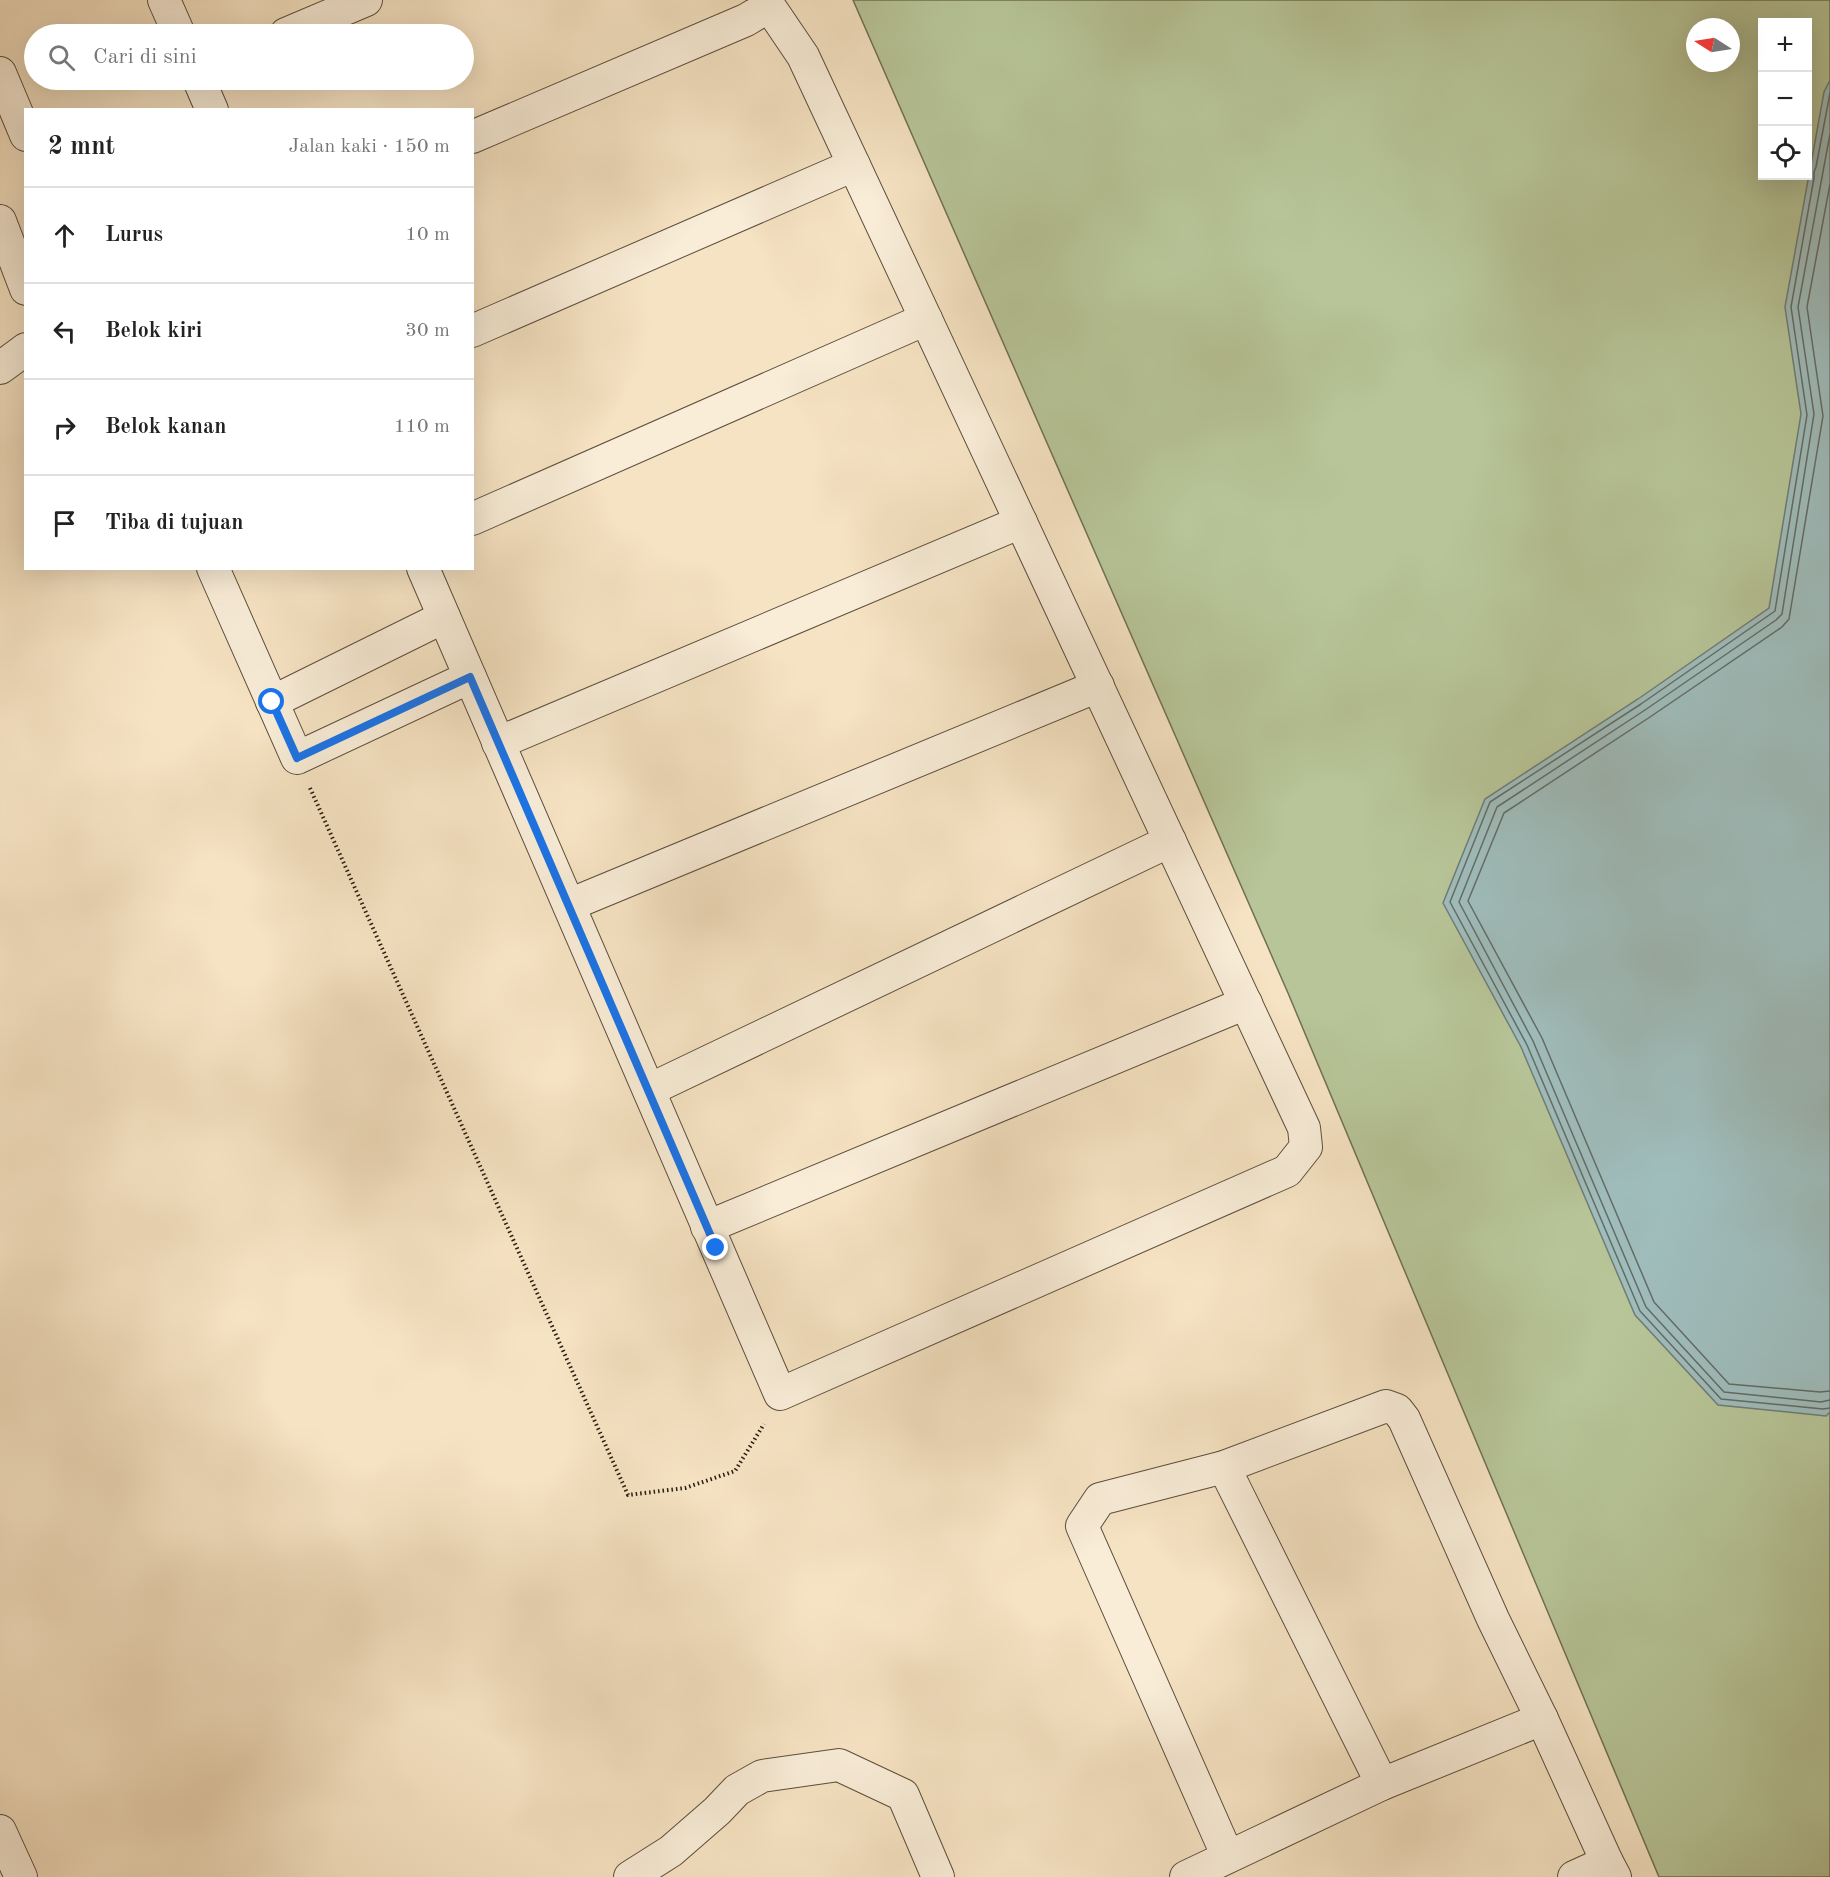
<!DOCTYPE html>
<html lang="id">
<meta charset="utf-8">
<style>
:root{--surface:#fff;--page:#f6f6f6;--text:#222;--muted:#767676;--line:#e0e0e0}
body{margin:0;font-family:"Old Standard TT",serif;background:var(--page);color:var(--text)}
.controls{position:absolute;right:18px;top:18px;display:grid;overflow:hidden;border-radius:0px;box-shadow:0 6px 24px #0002}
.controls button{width:54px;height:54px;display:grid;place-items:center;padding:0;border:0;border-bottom:2px solid var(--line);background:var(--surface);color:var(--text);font:30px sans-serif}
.compass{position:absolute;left:1686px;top:18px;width:54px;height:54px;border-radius:50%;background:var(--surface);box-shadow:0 6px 24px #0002;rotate:282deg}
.stop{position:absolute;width:18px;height:18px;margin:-14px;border:4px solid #1a73e8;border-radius:50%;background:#fff}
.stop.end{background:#1a73e8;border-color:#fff;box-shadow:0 2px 6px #0008}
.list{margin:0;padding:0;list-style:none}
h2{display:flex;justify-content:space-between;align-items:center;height:78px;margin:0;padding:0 24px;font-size:26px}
h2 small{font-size:20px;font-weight:400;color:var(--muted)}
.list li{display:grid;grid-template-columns:39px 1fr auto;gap:18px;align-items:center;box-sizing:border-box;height:96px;padding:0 24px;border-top:2px solid var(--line)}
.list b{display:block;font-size:22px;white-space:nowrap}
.list em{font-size:20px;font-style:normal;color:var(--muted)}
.icon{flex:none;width:33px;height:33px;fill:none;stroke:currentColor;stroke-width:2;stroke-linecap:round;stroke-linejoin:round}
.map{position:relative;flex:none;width:1830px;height:1877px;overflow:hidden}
.search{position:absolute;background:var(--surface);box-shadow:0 6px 24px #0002;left:24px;top:24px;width:450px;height:66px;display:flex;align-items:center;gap:15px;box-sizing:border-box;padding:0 21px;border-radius:33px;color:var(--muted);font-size:22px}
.panel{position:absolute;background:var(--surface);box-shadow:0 6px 24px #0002;left:24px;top:108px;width:450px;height:462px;border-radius:0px}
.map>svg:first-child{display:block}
.green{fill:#b7c598;stroke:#707054;stroke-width:1.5;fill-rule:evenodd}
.water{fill:#9fbdbc;stroke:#707d77;stroke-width:1.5}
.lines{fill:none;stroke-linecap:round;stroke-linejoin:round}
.shore{stroke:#646c66;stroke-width:1.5}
.street-casing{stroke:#5c4e3d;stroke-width:34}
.path{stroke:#291c10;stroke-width:4;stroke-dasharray:1.5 3;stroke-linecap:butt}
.street{stroke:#f9edd8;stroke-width:32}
.route{stroke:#1a73e8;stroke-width:8}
</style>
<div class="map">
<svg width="1830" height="1877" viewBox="0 0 1830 1877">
<rect width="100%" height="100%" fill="#f6e3c3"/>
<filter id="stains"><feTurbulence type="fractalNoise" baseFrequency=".00333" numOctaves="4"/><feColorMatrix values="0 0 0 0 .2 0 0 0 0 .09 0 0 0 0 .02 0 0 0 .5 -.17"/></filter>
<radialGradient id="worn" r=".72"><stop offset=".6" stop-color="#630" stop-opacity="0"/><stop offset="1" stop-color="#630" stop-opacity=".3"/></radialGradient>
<path class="green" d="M853,0H1830V1877H1659L1288,993ZM1762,22H1808V176H1762ZM1695,27H1731V63H1695Z"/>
<polygon class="water" points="1830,80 1830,1412 1826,1416 1718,1405 1635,1315 1521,1047 1443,903 1485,799 1638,699 1769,608 1801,414 1785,307 1824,92"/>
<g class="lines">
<g class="shore">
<polyline points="1830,93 1816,167 1814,172 1814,178 1791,307 1807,415 1775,611 1641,704 1490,802 1450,902 1527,1045 1640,1311 1721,1399 1823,1409 1830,1408"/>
<polyline points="1830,134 1798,307 1814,414 1782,614 1776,620 1645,710 1497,807 1459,902 1533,1041 1646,1307 1724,1392 1821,1402 1830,1400"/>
<polyline points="1830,184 1807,307 1823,416 1789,619 1782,627 1650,717 1504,813 1468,901 1542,1038 1654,1302 1729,1384 1820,1392 1830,1391"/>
</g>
<defs>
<g id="street">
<polyline points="164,0 179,34"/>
<polyline points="286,34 366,0"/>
<polyline points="0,73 26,135"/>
<polyline points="199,80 212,110"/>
<polyline points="472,137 746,20 761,11 765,0"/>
<polyline points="0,221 26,289"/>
<polyline points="472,331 854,165"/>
<polyline points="0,368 26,349"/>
<polyline points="472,519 926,319"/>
<polyline points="213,568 297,758 470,677"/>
<polyline points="423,568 780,1394 1287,1171 1306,1147 1304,1128 803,56 765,0"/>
<polyline points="272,702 444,617"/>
<polyline points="498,743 1021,522"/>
<polyline points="569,905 1098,686"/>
<polyline points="649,1090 1170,841"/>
<polyline points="707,1227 1246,1003"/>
<polyline points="1224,1467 1382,1784"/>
<polyline points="1542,1719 1607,1862"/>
<polyline points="0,1831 21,1877"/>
<polyline points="630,1877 671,1851 717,1811 737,1790 762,1776 839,1765 903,1795 938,1877"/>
<polyline points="1186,1877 1382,1784 1542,1719 1493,1619 1404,1419 1397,1410 1386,1406 1224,1467 1100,1499 1082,1526 1228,1857"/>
<polyline points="1574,1877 1607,1862 1615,1877"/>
</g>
</defs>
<use href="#street" class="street-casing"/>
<polyline class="path" points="310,788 628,1495 685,1488 735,1471 764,1424"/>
<use href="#street" class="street"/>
</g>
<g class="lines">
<polyline class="route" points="272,702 297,758 470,677 716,1248"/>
</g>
<rect width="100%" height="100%" filter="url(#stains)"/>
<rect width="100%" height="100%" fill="url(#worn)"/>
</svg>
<div class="controls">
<button>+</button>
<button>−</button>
<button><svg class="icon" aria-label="locate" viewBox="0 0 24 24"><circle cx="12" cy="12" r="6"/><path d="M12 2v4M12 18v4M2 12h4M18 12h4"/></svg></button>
</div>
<svg class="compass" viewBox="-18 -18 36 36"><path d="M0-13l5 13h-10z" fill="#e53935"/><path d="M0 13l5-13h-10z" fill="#767676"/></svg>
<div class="stop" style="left:272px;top:702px"></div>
<div class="stop end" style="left:716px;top:1248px"></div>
<div class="search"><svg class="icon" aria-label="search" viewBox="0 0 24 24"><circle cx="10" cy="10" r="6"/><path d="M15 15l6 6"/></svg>Cari di sini</div>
<section class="panel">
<h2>2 mnt<small>Jalan kaki · 150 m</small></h2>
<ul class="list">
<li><svg class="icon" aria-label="ahead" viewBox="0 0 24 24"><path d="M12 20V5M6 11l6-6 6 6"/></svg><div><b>Lurus</b></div><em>10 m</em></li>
<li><svg class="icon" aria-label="left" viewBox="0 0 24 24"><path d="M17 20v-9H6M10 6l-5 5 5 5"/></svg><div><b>Belok kiri</b></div><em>30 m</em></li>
<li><svg class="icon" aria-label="right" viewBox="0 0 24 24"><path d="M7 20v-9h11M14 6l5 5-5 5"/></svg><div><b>Belok kanan</b></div><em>110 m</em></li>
<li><svg class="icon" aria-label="arrive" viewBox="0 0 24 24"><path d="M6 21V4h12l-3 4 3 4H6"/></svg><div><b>Tiba di tujuan</b></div></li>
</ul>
</section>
</div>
